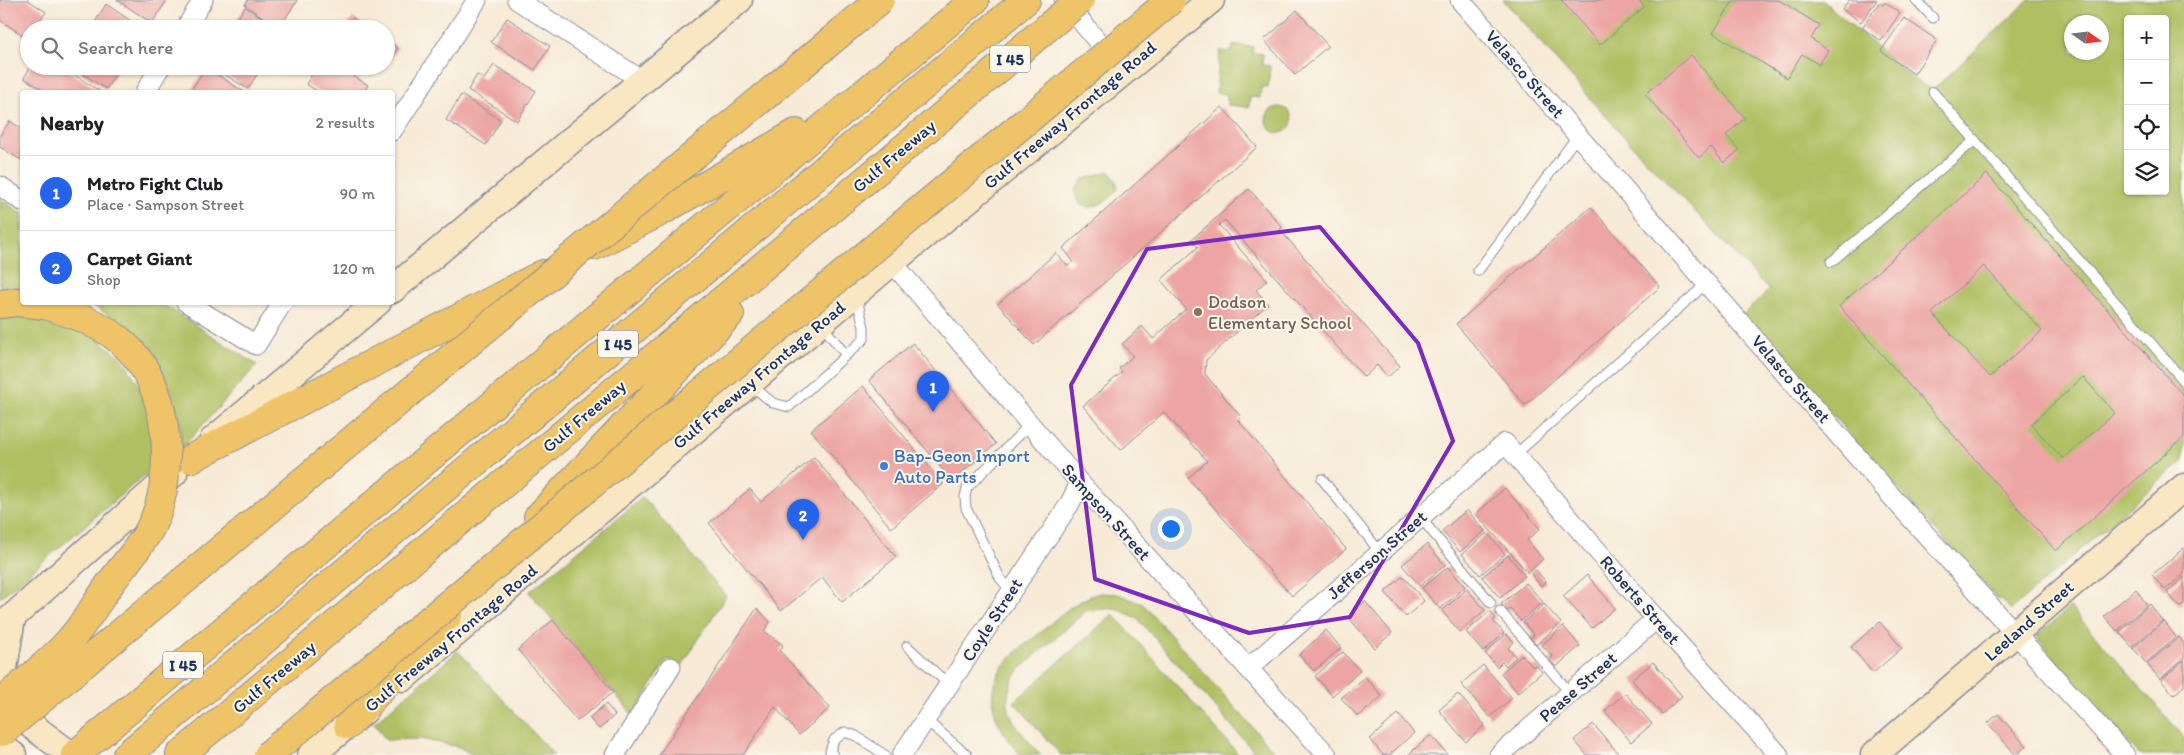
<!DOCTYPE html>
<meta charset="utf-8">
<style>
:root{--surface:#fff;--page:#f6f6f6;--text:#202124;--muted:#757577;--line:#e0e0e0;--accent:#2563eb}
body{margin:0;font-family:Itim,sans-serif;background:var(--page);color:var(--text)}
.controls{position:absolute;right:15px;top:15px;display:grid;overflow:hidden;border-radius:5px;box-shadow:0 1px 4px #0004}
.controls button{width:45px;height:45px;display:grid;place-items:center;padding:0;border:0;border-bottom:1px solid var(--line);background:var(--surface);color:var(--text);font:25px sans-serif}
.compass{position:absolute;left:2064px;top:15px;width:45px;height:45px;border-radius:50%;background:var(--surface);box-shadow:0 1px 4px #0004;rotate:104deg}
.you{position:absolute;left:1170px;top:528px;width:18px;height:18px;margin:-12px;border:4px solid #fff;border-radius:50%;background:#1a73e8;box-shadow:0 0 0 8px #1a73e833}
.badge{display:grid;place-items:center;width:32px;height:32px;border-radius:50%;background:var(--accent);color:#fff;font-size:16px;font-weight:700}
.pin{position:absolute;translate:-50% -41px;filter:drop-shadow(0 1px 2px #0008)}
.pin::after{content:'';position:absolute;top:26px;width:18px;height:15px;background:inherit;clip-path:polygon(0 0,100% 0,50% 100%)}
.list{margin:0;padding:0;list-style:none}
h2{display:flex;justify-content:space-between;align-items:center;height:65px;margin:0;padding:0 20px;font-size:21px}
h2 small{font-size:16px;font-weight:400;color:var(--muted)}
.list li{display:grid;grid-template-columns:32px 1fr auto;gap:15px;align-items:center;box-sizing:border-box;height:75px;padding:0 20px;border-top:1px solid var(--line)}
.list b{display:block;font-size:19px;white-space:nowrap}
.list p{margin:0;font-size:16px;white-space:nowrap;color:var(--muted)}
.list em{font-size:16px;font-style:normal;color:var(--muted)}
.icon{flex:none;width:28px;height:28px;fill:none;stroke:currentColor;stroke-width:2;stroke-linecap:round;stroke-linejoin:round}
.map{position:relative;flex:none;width:2184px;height:755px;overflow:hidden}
.search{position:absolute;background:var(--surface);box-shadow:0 1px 4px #0004;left:20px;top:20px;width:375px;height:55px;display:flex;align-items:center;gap:12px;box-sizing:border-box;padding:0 18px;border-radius:28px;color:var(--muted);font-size:19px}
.panel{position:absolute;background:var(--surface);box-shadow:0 1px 4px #0004;left:20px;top:90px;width:375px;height:215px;border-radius:5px}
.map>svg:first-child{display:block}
.green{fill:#afbf62;stroke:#657760;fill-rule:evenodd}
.building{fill:#eca5a3;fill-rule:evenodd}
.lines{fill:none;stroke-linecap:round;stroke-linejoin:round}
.service-casing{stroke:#898c9a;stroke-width:11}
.minor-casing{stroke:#898c9a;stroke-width:21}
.secondary-casing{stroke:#898c9a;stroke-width:29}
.motorway-casing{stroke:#898c9a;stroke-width:30}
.service{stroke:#fff;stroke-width:9}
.minor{stroke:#fff;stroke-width:19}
.secondary{stroke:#f9e7c3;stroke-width:26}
.motorway{stroke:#efc469;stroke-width:28}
.motorway-bridge-casing{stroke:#898c9a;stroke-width:30;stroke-linecap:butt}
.motorway-bridge{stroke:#efc469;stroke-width:28}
.marked{fill:none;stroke:#7b2cbf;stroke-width:4;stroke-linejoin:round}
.education-dot{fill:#8d6e63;stroke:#fbf7ec;stroke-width:2}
.shop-dot{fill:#3f7fe0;stroke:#fbf7ec;stroke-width:2}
.labels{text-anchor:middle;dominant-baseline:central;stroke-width:4;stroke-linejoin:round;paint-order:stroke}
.shield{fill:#fbf7ec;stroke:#5e6b89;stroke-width:1}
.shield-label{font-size:16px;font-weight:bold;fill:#1b2f5e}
.street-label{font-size:18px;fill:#1b2f5e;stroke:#fbf7ec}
.education-label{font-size:18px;fill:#785e54;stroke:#fbf7ec;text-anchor:start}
.shop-label{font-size:18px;fill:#366cbe;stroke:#fbf7ec;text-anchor:start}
</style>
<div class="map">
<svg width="2184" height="755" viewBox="0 0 2184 755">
<rect width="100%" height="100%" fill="#fbf7ec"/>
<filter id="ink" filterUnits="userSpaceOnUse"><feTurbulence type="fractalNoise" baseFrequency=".02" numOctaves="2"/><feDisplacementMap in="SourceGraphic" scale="10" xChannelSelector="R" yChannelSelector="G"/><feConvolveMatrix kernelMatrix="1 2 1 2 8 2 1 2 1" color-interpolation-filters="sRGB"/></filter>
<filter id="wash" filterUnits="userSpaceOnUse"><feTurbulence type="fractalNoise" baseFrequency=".0096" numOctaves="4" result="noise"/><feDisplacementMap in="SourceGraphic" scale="20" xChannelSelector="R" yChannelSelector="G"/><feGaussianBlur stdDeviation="1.12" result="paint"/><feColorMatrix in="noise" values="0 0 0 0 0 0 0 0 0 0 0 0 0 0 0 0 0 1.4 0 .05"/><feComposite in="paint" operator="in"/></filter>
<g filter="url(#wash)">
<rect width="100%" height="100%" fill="#f7ead6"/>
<g class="green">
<path d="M1503,0H1822L1916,81L1933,90L2029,0H2184V460L2011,610L2002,600L1997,599L1743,315L1769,290L1628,141ZM2128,19H2165V191H2128ZM2072,22H2102V52H2072Z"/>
<polygon points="1233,45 1253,47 1252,53 1263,54 1262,65 1270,66 1268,88 1261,87 1260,98 1250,97 1249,107 1227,105 1227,94 1216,93 1220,51 1232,52"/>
<circle cx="1279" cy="120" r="13"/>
<path d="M1109,171L1116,181L1118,188C1108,205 1077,220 1075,189L1083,179Z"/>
<polygon points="0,199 22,213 22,288 0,290"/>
<path d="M88,303H161L257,365L182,448C178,380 148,333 88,303Z"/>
<polygon points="43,316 85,329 123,359 147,399 154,436 154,467 0,598 0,317"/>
<polygon points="643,497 726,596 681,667 668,659 633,715 529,592"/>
<path d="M1100,593L1118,594L1143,604L1277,755H1257L1137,618L1115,608L1086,611L1019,670C993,706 1017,728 1041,755H1021C1001,732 982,704 999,672C1008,656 1027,644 1040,633C1059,616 1075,600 1100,593Z"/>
<polygon points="2070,607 2184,737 2184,755 2139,755 2036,637"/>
<polygon points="1113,614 1239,755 1061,755 1014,702"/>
<polygon points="458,651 554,755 473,755 459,747 421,739 386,740 374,723"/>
</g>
<g id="blocks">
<g class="building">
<polygon points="0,0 28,0 46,12 37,25 33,22 24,36 0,20"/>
<polygon points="117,0 167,0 152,23"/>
<polygon points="248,0 296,0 297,1 278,29 243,29 235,22 245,7 274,25 245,5"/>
<polygon points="1561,0 1639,0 1644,7 1600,45"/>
<polygon points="1734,0 1779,0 1819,25 1811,39 1828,50 1819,65 1802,54 1787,78 1713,33"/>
<polygon points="1849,0 1877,0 1861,22 1842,9"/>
<polygon points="1885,2 1900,13 1881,41 1862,28 1879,3 1883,5"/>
<polygon points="106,4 143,29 106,29 95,22"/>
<polygon points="1297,10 1328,46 1295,75 1264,40"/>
<polygon points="353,18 369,29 345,29"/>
<polygon points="507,18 550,46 535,70 491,42"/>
<polygon points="1904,18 1937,40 1914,74 1881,51"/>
<polygon points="386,40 398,48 386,65"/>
<polygon points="1691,55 1745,118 1726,135 1739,150 1724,163 1711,147 1699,158 1645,94"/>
<polygon points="494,65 536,91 517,121 468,90 477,75 484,79"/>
<polygon points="31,66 61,66 101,92 46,92 24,78"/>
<polygon points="75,66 112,66 118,70 106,89 74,68"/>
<polygon points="211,66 262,66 248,89"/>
<polygon points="317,66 337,66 368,85 364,92 319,92 306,84"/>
<polygon points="206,67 244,92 190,92"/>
<polygon points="461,95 501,120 486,145 446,120"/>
<polygon points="1222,107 1257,147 1034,345 998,304 1056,253 1068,266 1073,261 1063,248"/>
<polygon points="10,121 22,129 21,160 0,147 0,135"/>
<path d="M1987,174L2184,396V437L2056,551L1839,306ZM1984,266L2042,331L1990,377L1932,313ZM2083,377L2115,413L2063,459L2031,424Z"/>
<polygon points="1249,189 1282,227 1280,230 1400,366 1388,377 1377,365 1364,377 1225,220 1219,225 1267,280 1256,290 1268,304 1206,360 1205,374 1241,417 1238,420 1346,549 1292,596 1188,478 1207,461 1164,412 1121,450 1083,406 1122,372 1119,368 1133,356 1122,344 1142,326 1153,339 1186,309 1161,280 1198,247 1191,240"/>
<polygon points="1591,207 1660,287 1525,405 1456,324"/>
<polygon points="913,343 996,444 952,481 869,380"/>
<polygon points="863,386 943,484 891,528 811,430"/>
<polygon points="814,457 896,557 842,602 822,577 781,611 709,523 750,489 761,502"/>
<polygon points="1505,488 1540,529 1527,540 1543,559 1528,573 1476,514"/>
<polygon points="1467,510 1485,531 1460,552 1442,531"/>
<polygon points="1487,533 1505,554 1480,575 1462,554"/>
<polygon points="1427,544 1445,565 1420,586 1402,565"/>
<polygon points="2184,548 2184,574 2165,590 2152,575"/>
<polygon points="1508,555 1525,576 1500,598 1482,577"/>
<polygon points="1448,567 1465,587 1440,609 1422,588"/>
<polygon points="1536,570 1546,582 1541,586 1531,574"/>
<polygon points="1587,575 1615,608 1592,628 1563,596"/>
<polygon points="1403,576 1424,601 1406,617 1385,592"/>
<polygon points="2184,577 2184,603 2180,607 2167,592"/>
<polygon points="1526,583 1543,602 1521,621 1510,609 1507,611 1501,604"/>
<polygon points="1467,589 1485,610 1460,632 1442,611"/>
<polygon points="2136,589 2147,605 2117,631 2104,616"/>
<polygon points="1365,601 1392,633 1375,648 1348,617"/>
<polygon points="1544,604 1561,623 1536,645 1530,638 1534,635 1523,622"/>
<polygon points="2150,604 2162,621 2132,647 2119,632"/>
<polygon points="757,608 770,622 764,631 783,645 780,651 830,708 799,735 775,707 743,755 659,755"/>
<polygon points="1490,611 1496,618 1493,621 1504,633 1483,652 1466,632"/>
<polygon points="553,620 613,692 577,721 518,650"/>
<polygon points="2164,621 2176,637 2146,663 2133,648"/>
<polygon points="1880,622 1902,648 1873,673 1851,647"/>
<polygon points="1563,626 1580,646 1556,667 1550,660 1553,657 1542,645"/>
<polygon points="1326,630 1341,648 1314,671 1299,655"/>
<polygon points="1506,634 1514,642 1508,648 1516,657 1506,666 1502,662 1497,667 1485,653"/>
<polygon points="2179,637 2184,643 2184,658 2160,679 2147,664"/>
<polygon points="1343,652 1360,671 1332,696 1315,676"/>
<polygon points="1522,655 1533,667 1536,665 1542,672 1518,693 1501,673"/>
<polygon points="2184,660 2184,686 2174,695 2161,680"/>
<polygon points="1653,662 1682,696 1662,714 1632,680"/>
<polygon points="1483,665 1512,698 1490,717 1461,684"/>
<polygon points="1365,677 1382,696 1358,717 1341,698"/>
<polygon points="1625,693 1652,724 1631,742 1605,711"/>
<polygon points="1458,694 1485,725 1466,742 1439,710"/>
<polygon points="606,704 615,715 599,729 589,718"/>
<polygon points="1398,714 1414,733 1389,755 1383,755 1370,739"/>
<polygon points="1998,714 2026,746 2016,755 1988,723"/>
<polygon points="1593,724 1618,753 1616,755 1587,755 1574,740"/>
<polygon points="1431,735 1448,755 1408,755"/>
</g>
</g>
</g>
<g filter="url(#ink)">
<use href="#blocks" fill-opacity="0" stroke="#898c9a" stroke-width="1"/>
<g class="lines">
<defs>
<g id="service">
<polyline points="1916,0 1933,18"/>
<polyline points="1933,92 2184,381"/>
<polyline points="1831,262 1975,140"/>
<polyline points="1478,271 1578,135"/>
<polyline points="821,324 846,355"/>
<polyline points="751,385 773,403 789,407 864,339 864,327 856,296"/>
<polyline points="1515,455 1707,283"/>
<polyline points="1322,479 1380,552"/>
<polyline points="1420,517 1491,603"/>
<polyline points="1011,591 1000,578 966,508 965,497 967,488 1029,425"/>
<polyline points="1500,611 1570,693"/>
<polyline points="907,646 949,685"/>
<polyline points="926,720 967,755"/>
<polyline points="833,755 830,751 834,740 845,732 856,736 885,755"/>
</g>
<g id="minor">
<polyline points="517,0 643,81"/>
<polyline points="1064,0 1115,63"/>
<polyline points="1460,0 1900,506 2125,755"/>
<polyline points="185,29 203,0"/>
<polyline points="145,92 161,66"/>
<polyline points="392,131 477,0"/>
<polyline points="0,186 22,201"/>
<polyline points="892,262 1080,483 1327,755"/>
<polyline points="186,302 256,345 283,302"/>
<polyline points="1250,667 1505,443 1656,619 1779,755"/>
<polyline points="615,755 671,667"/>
<polyline points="902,755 1069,505 1080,483"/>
<polyline points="1499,755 1656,619"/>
</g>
<g id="secondary">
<polyline points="392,290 739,0"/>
<polyline points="213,440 378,302"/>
<polyline points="12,618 2,681 8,708 71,755"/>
<polyline points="0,628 174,473"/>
<polyline points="403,678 892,262 1211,0"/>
<polyline points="0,746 13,755"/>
<polyline points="311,755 364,711"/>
<polyline points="1874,755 2184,487"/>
</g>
<g id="motorway">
<polyline points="594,246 660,212 796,133"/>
<polyline points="0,304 17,302 45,305"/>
<polyline points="190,459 543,274"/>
<polyline points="538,517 730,314"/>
<polyline points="348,725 448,615"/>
<polyline points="75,755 975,0"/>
<polyline points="127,755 1026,0"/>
<polyline points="180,755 941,117"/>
</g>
</defs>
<use href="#service" class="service-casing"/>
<use href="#minor" class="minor-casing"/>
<use href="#secondary" class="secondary-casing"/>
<use href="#motorway" class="motorway-casing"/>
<use href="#service" class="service"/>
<use href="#minor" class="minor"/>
<use href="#secondary" class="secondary"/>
<use href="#motorway" class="motorway"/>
<defs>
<g id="motorway-bridge">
<polyline points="941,117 1080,0"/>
<path d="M0,703C23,683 50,663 70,640C86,622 98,600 112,581C124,565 138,549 148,532C169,495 170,443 159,403C142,343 101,322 45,305"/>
<polyline points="2,732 880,0"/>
<polyline points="268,755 1171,0"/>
</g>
</defs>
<use href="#motorway-bridge" class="motorway-bridge-casing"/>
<use href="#motorway-bridge" class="motorway-bridge"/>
</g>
</g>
<path class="marked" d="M1320,227L1418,343L1453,441L1350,617L1249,633L1095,579L1071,385L1147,249Z"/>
<circle class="education-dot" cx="1198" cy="312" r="5"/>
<circle class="shop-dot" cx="884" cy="466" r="5"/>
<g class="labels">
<g class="shield">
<rect x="990" y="45.5" width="40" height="27" rx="4"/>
<rect x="598" y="330.5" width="40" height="27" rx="4"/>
<rect x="163" y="651.5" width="40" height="27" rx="4"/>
</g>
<g class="shield-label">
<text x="1010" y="59">I 45</text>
<text x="618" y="344">I 45</text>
<text x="183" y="665">I 45</text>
</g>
<g class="street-label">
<text transform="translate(1525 74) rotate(49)">Velasco Street</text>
<text transform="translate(1070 115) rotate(-40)">Gulf Freeway Frontage Road</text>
<text transform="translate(894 156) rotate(-40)">Gulf Freeway</text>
<text transform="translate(759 375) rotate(-40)">Gulf Freeway Frontage Road</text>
<text transform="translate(1791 379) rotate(49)">Velasco Street</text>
<text transform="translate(584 416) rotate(-40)">Gulf Freeway</text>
<text transform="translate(1106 512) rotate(48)">Sampson Street</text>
<text transform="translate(1377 555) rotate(-41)">Jefferson Street</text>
<text transform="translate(1640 600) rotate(49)">Roberts Street</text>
<text transform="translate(992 620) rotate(-57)">Coyle Street</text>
<text transform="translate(2029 621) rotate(-41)">Leeland Street</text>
<text transform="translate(451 638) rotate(-40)">Gulf Freeway Frontage Road</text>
<text transform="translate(274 677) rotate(-40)">Gulf Freeway</text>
<text transform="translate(1578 687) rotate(-41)">Pease Street</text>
</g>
<g class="education-label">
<text x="1208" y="302">Dodson<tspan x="1208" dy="21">Elementary School</tspan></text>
</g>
<g class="shop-label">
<text x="894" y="456">Bap-Geon Import<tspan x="894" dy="21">Auto Parts</tspan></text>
</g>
</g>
</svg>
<div class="controls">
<button>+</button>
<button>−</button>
<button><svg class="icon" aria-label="locate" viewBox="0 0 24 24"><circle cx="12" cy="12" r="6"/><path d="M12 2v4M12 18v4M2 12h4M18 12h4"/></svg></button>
<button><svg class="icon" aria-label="layers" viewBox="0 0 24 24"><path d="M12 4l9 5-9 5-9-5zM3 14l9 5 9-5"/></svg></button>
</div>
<svg class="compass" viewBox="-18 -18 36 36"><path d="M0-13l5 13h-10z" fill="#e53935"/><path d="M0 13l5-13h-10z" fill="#757577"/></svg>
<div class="you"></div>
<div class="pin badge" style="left:933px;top:412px">1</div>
<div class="pin badge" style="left:803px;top:540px">2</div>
<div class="search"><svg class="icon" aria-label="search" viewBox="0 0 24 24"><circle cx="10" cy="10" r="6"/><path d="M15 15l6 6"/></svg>Search here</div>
<section class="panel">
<h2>Nearby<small>2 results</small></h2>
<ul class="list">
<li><span class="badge">1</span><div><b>Metro Fight Club</b><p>Place · Sampson Street</p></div><em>90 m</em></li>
<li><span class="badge">2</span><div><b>Carpet Giant</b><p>Shop</p></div><em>120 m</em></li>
</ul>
</section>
</div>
